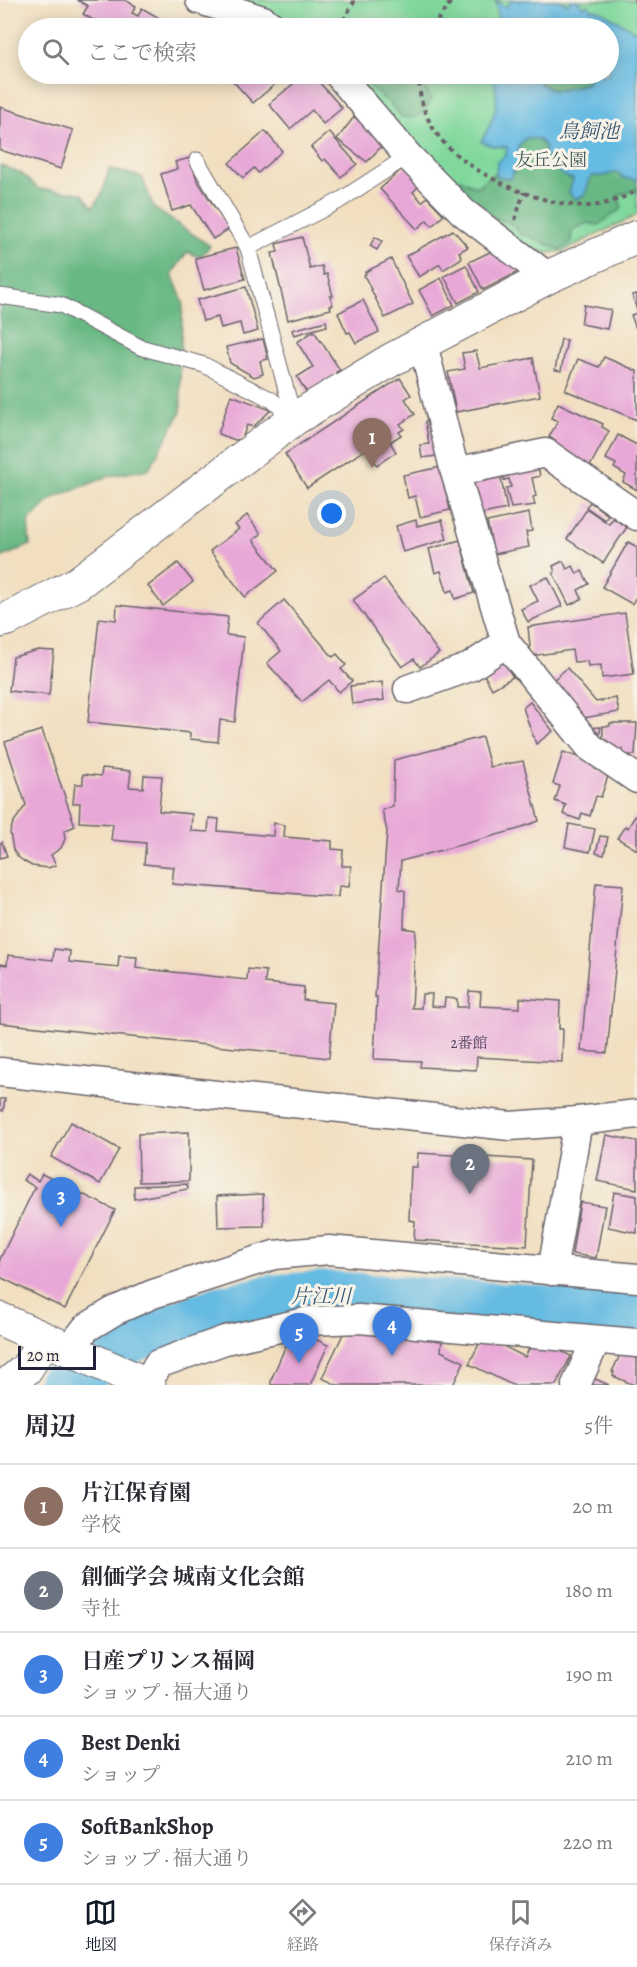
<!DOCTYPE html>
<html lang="ja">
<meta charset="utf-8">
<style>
:root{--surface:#fff;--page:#f2f2f3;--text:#2b2b33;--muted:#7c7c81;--line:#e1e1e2;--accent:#111827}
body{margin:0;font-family:Alegreya,"Noto Serif JP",serif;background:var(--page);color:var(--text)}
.scale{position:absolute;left:18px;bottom:15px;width:78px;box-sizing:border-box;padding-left:6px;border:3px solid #22223b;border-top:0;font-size:16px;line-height:21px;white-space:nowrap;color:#22223b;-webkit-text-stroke:4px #f7f3e8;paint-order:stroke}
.you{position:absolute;left:332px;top:514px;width:21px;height:21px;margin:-15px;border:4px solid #fff;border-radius:50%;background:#1a73e8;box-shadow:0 0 0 9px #1a73e833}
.badge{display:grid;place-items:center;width:39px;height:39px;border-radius:50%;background:var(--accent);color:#fff;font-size:20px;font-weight:700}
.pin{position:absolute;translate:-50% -50px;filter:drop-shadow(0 2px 3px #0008)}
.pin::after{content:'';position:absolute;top:32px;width:21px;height:18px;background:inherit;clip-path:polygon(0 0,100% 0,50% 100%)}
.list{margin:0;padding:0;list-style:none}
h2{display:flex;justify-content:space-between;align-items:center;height:78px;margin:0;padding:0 24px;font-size:26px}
h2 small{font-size:20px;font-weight:400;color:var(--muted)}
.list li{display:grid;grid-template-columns:39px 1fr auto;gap:18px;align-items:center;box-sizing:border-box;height:84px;padding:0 24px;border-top:2px solid var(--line)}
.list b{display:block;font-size:22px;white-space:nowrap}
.list p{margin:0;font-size:20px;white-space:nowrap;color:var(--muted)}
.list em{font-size:20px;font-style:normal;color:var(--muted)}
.icon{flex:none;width:33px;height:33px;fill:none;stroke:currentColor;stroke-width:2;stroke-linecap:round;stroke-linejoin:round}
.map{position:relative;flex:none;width:637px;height:1385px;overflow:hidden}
.search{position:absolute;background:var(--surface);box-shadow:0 3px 15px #0003;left:18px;right:18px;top:18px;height:66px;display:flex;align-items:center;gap:15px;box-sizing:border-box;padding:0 21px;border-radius:33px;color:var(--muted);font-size:22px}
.sheet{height:498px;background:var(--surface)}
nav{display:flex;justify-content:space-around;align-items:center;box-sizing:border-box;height:84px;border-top:2px solid var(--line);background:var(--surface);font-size:16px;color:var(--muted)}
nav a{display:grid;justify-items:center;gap:3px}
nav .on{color:var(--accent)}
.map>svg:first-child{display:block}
.green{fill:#80d89d;stroke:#517d6c;stroke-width:1.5}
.forest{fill:#68b884;stroke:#456d60;stroke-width:1.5}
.water{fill:#66bbe2;stroke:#446e8e;stroke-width:1.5}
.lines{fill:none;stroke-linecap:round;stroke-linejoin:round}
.river{stroke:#66bbe2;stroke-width:46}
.building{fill:#e8a8d7}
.lane-casing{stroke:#6a646a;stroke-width:17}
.street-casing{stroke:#6a646a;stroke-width:31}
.secondary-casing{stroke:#6a646a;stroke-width:35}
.path{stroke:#6a646a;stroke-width:4;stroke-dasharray:4.5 4.5;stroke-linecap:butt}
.lane{stroke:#fff;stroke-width:15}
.street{stroke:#fff;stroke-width:28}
.secondary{stroke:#fff;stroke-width:33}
.labels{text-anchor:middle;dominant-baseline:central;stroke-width:6;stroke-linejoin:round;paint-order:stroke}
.number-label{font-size:15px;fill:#544462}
.park-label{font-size:18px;fill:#3e5958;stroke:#f7f3e8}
.water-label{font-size:20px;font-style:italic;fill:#3a5875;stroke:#f7f3e8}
</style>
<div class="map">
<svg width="637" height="1385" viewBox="0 0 637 1385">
<rect width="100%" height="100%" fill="#f7f3e8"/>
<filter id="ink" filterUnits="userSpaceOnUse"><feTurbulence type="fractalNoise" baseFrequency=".0167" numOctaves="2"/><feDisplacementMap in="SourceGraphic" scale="12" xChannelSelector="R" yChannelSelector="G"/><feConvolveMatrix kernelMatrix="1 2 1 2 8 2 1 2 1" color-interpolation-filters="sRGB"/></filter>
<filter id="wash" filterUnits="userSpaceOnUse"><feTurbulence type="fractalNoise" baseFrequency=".008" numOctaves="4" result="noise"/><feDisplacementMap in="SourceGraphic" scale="24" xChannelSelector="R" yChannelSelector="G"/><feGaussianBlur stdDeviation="1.35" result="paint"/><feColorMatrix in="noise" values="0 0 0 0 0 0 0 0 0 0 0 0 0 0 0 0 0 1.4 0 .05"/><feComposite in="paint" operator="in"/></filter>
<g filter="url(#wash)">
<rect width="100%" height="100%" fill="#f1dfc0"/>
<polygon class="green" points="220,0 637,0 637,215 563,251 547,253 527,249 459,197 345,74 608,74 608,28 279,28"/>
<g class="forest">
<path d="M369,74H418L431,99C424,115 420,119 402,117L391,104L373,90L369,84Z"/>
<path d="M538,74H590L589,82C583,85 558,92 552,90C548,89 543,85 539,83Z"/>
<path d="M528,132L589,171L637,172V190L618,195L622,208L598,225L587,223L572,230L571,242L560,250L527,235L520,234C510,216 497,223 484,213C472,204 462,192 451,183L460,179L477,187L492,175L504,172L517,143Z"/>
<polygon points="0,165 21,173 39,189 82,193 93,207 102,194 109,169 142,177 154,208 210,246 200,257 187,252 172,274 183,302 180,361 181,412 149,469 110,476 53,498 28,522 30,545 0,558"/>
</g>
<path class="water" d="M512,0H557L568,4L571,0C578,0 580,2 583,7L588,4L591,9L599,10L637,32V180L623,178L618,172L603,176H591L585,194L576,199L569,193L573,179C562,176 556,173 555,161L544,155L545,146L538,139L525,138L518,147L522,160L516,165L511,179L496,176L497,162L506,155L507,147L493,146L481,142C494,119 503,99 491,74H538L539,83C543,85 548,89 552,90C558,92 583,85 589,82L590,74H608V28H492L498,19L496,1L506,7Z"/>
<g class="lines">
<polyline class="river" points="60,1385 136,1338 219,1309 274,1297 328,1294 637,1315"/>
</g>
<g id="blocks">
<g class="building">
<polygon points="77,0 125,0 136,6 132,13 138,16 142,8 161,19 157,26 162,28 98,28 100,24 83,14 88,6"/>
<polygon points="237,74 287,74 253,103 231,79"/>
<polygon points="305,74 312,74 342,108 323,124 312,110 290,129 269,104"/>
<polygon points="0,107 73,130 61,169 0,150"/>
<polygon points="354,117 386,141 367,162 337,139"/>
<polygon points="265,131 282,151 258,173 254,168 243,178 229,163"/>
<polygon points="329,132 357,164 341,177 325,159 322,161 311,147"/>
<polygon points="190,158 197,180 229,229 213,239 191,205 172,211 161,174 177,169 175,162"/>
<polygon points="405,166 422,183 413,192 422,202 427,197 444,215 432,226 427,220 417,229 380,189"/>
<polygon points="453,230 468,247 459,252 462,258 443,270 440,264 419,277 406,256"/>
<polygon points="302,237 310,269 322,266 324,275 327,274 333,296 330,296 333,305 330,306 331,309 288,320 272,253 278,252 276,244"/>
<polygon points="375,237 382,241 377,250 370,246"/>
<polygon points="236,248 245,279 204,290 195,258"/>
<polygon points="494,250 520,271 483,290 469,262"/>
<polygon points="391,259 413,304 385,318 364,275 366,274 365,272"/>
<polygon points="466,265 479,292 458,303 444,276"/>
<polygon points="441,278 454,305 433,316 419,290"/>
<polygon points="246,287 258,331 243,335 240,323 221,328 218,317 203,321 197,300"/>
<polygon points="637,294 637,310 632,295"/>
<polygon points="363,300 379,332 356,343 350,332 347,333 338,313"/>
<polygon points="584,305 611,310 607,329 581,324"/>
<polygon points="637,313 637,331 631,315"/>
<polygon points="326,321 327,326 294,335 292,330"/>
<polygon points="314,331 340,370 336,372 337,374 307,393 297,377 313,367 297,342"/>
<polygon points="263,339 268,359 260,361 263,374 254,377 230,363 226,347"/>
<polygon points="561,339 567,340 561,371 555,370"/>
<polygon points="476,351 480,368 533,358 540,396 456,412 448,372 465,369 462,353"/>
<polygon points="604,357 637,371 637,420 565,390 578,359 599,367"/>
<polygon points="400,378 411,395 405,399 415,414 400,424 404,429 399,432 401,435 390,442 396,452 377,465 366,449 307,488 285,454"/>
<polygon points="231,395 271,410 253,427 247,425 242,439 235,440 218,434"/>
<polygon points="558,403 603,424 602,427 609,431 590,466 553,446 556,441 549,437 558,421 551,418"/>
<polygon points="431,420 436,456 422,458 420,445 429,444 425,421"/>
<polygon points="618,435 637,445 637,490 623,482 626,475 614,468 616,464 606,459"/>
<polygon points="537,462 540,476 532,478 536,496 533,497 535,505 511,508 506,488 511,487 509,479 504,480 502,470"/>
<polygon points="441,467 450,510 420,517 415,496 408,498 403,475"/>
<polygon points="499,468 507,509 477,515 477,494 473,495 469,479"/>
<polygon points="590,502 608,515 605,520 586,507"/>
<polygon points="587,509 609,524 613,518 627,527 603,563 567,539"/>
<polygon points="529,513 532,531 526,532 529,547 494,554 487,522"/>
<polygon points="247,515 261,534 253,540 278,571 245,597 210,551 239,529 235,525"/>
<polygon points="416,520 417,526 442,520 447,539 403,552 396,526"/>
<polygon points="460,540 474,593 455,599 453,590 447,592 441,571 435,573 429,549"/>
<polygon points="628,542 637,547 637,595 632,604 602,587"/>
<polygon points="563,561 567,569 573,566 577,574 582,571 589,584 578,590 582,599 569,605 553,573 555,572 553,566"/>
<polygon points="178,563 193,582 163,606 148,586"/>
<polygon points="548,577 562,606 528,622 521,609 538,601 530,585"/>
<polygon points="384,578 439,653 420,667 414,659 402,667 353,600"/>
<polygon points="284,600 333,657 337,654 346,665 341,669 352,681 339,692 329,680 302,702 267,663 281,651 258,623"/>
<polygon points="117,605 228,617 226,635 244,637 235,722 220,720 218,742 190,739 190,733 88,722 99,618 116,620"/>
<polygon points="625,613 634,674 602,678 601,665 588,666 587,661 574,662 572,650 531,656 528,627"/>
<polygon points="38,650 54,651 49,695 9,691 13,657"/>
<polygon points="502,659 513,677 492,689 482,671"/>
<polygon points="567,668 596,702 616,698 619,712 583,718 551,682"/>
<polygon points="382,682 384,700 352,704 350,686"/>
<polygon points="530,702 553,731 536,744 523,708"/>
<polygon points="610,723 637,723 635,755 623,755 623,749 610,749 603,744 603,726 610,726"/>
<polygon points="601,727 598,740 583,728"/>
<polygon points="42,730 75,826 64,831 65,839 61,848 51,855 56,865 48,868 32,866 25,862 18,857 13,850 10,832 13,823 26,805 5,742"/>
<polygon points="482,737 490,767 523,761 539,821 519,828 519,829 401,861 399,889 405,891 404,928 416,930 412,1008 421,1008 422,994 432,994 431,1006 444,1007 445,998 457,999 457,1007 468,1007 469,991 481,992 480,1006 520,1008 520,998 560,1001 559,1029 563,1029 562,1062 477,1057 476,1070 420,1067 421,1061 374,1059 377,997 375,997 387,831 382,810 393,806 394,760"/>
<polygon points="563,752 597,763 595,769 609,773 601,797 596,796 590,816 582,813 580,820 563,814 566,805 555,801 560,786 553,784"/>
<polygon points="102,768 131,771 129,787 143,788 144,775 162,776 159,811 192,814 191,831 208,832 209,818 219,819 218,831 273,836 274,823 285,825 284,837 332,841 332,849 343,850 342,866 351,866 349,887 339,886 338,897 172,884 174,867 144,864 146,843 111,840 113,824 79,822 80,803 73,803 75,784 83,784 83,774 101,776"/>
<polygon points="635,816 637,817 637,850 617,838 625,826 628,828"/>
<polygon points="569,824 595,829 590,852 565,847"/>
<polygon points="600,836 608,837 604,855 596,853"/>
<polygon points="2,842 7,856 0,858 0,843"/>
<polygon points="596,883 623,885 607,1053 581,1051"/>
<polygon points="54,949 70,951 69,962 118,967 119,956 137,957 136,968 247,980 248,969 266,971 265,983 304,987 303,1000 334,1003 329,1058 0,1023 0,964 7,965 8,955 53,960"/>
<polygon points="0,1099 5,1099 3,1111 0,1110"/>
<polygon points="71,1122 119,1149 100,1184 51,1157"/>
<polygon points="189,1132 189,1181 139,1182 138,1134"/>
<polygon points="606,1135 637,1141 637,1189 597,1181"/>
<polygon points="418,1153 532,1160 527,1246 414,1240 415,1221 409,1220 411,1167 417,1167"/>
<polygon points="27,1174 38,1181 42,1174 115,1210 65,1309 0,1277 0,1259 35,1187 23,1180"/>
<polygon points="187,1184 188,1189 134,1199 134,1186"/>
<polygon points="614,1192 637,1196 637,1233 608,1227"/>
<polygon points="263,1194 264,1226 218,1227 217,1196"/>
<polygon points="580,1202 605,1206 596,1258 572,1254"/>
<polygon points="346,1328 442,1339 441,1351 464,1362 453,1385 337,1385 322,1378"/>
<polygon points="293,1329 328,1345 310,1385 271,1385 271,1380"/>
<polygon points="483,1336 525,1357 534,1338 571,1356 556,1385 512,1385 469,1364"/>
<polygon points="637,1344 637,1385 634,1385 613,1376 614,1372 612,1372 624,1346"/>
<polygon points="593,1378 609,1385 590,1385"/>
</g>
</g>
</g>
<g filter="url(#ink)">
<use href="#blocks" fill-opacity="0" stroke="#6a646a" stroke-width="1.5"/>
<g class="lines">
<defs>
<g id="lane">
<polyline points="197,160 248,248 294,419"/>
<polyline points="248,248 339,201 408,156"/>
<polyline points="0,296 61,305 140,347 204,365 272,400 294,419"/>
</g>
<g id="street">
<polyline points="200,0 263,20 274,28"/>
<polyline points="338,74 408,156 463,212 548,277"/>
<polyline points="423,344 455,472 506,643 590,747 637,779"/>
<polyline points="455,472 546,453 637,516"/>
<polyline points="408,689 470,667 506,643"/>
<polyline points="0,1072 510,1126 578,1121"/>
<polyline points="552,1271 578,1121 637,1114"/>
<polyline points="69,1350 86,1328 114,1311 153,1294 274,1255 329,1250 637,1278"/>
<polyline points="147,1384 158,1364 225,1340 310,1321 359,1319 637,1343"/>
<polyline points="576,1385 596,1340"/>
</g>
<g id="secondary">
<polyline points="0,621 8,619 78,583 294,419 391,360 548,277 637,237"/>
<polyline points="0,1319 149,1385"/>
<polyline points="7,1385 26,1369 45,1339"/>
</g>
</defs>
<use href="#lane" class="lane-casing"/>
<use href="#street" class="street-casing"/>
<use href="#secondary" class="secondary-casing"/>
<g class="path">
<polyline points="634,0 637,1"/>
<polyline points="339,28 355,0"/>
<polyline points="432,28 452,0"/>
<path d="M420,74C416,99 430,130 448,147C479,178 541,205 585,206C604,206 620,199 637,191"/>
<polyline points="515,220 524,192"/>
</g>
<use href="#lane" class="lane"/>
<use href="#street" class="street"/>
<use href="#secondary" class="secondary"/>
</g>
</g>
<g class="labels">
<g class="number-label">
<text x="469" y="1043">2番館</text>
</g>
<g class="park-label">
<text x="551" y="160">友丘公園</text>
</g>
<g class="water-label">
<text x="589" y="131">鳥飼池</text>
<text x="321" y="1296">片江川</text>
</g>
</g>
</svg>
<div class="scale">20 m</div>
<div class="you"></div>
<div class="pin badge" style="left:372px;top:468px;background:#8d6e63">1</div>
<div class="pin badge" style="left:470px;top:1194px;background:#6b7280">2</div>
<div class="pin badge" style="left:61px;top:1227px;background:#3f7fe0">3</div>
<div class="pin badge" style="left:392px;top:1356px;background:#3f7fe0">4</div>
<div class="pin badge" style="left:299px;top:1363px;background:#3f7fe0">5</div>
<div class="search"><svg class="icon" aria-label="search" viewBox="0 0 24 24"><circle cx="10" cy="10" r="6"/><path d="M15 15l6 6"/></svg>ここで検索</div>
</div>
<section class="sheet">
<h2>周辺<small>5件</small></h2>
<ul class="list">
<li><span class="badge" style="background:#8d6e63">1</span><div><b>片江保育園</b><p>学校</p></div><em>20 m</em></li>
<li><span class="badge" style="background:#6b7280">2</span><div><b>創価学会 城南文化会館</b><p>寺社</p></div><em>180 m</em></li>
<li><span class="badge" style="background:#3f7fe0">3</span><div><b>日産プリンス福岡</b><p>ショップ · 福大通り</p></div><em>190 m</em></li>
<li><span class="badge" style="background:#3f7fe0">4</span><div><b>Best Denki</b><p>ショップ</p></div><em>210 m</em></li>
<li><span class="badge" style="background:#3f7fe0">5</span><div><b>SoftBankShop</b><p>ショップ · 福大通り</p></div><em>220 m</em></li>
</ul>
</section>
<nav>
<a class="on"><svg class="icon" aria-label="map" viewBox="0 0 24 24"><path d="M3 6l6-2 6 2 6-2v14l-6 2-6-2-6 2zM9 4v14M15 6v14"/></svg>地図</a>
<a><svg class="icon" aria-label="directions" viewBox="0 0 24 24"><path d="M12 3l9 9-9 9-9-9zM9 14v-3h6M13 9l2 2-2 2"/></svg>経路</a>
<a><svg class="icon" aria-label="saved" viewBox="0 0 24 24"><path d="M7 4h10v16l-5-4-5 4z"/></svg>保存済み</a>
</nav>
